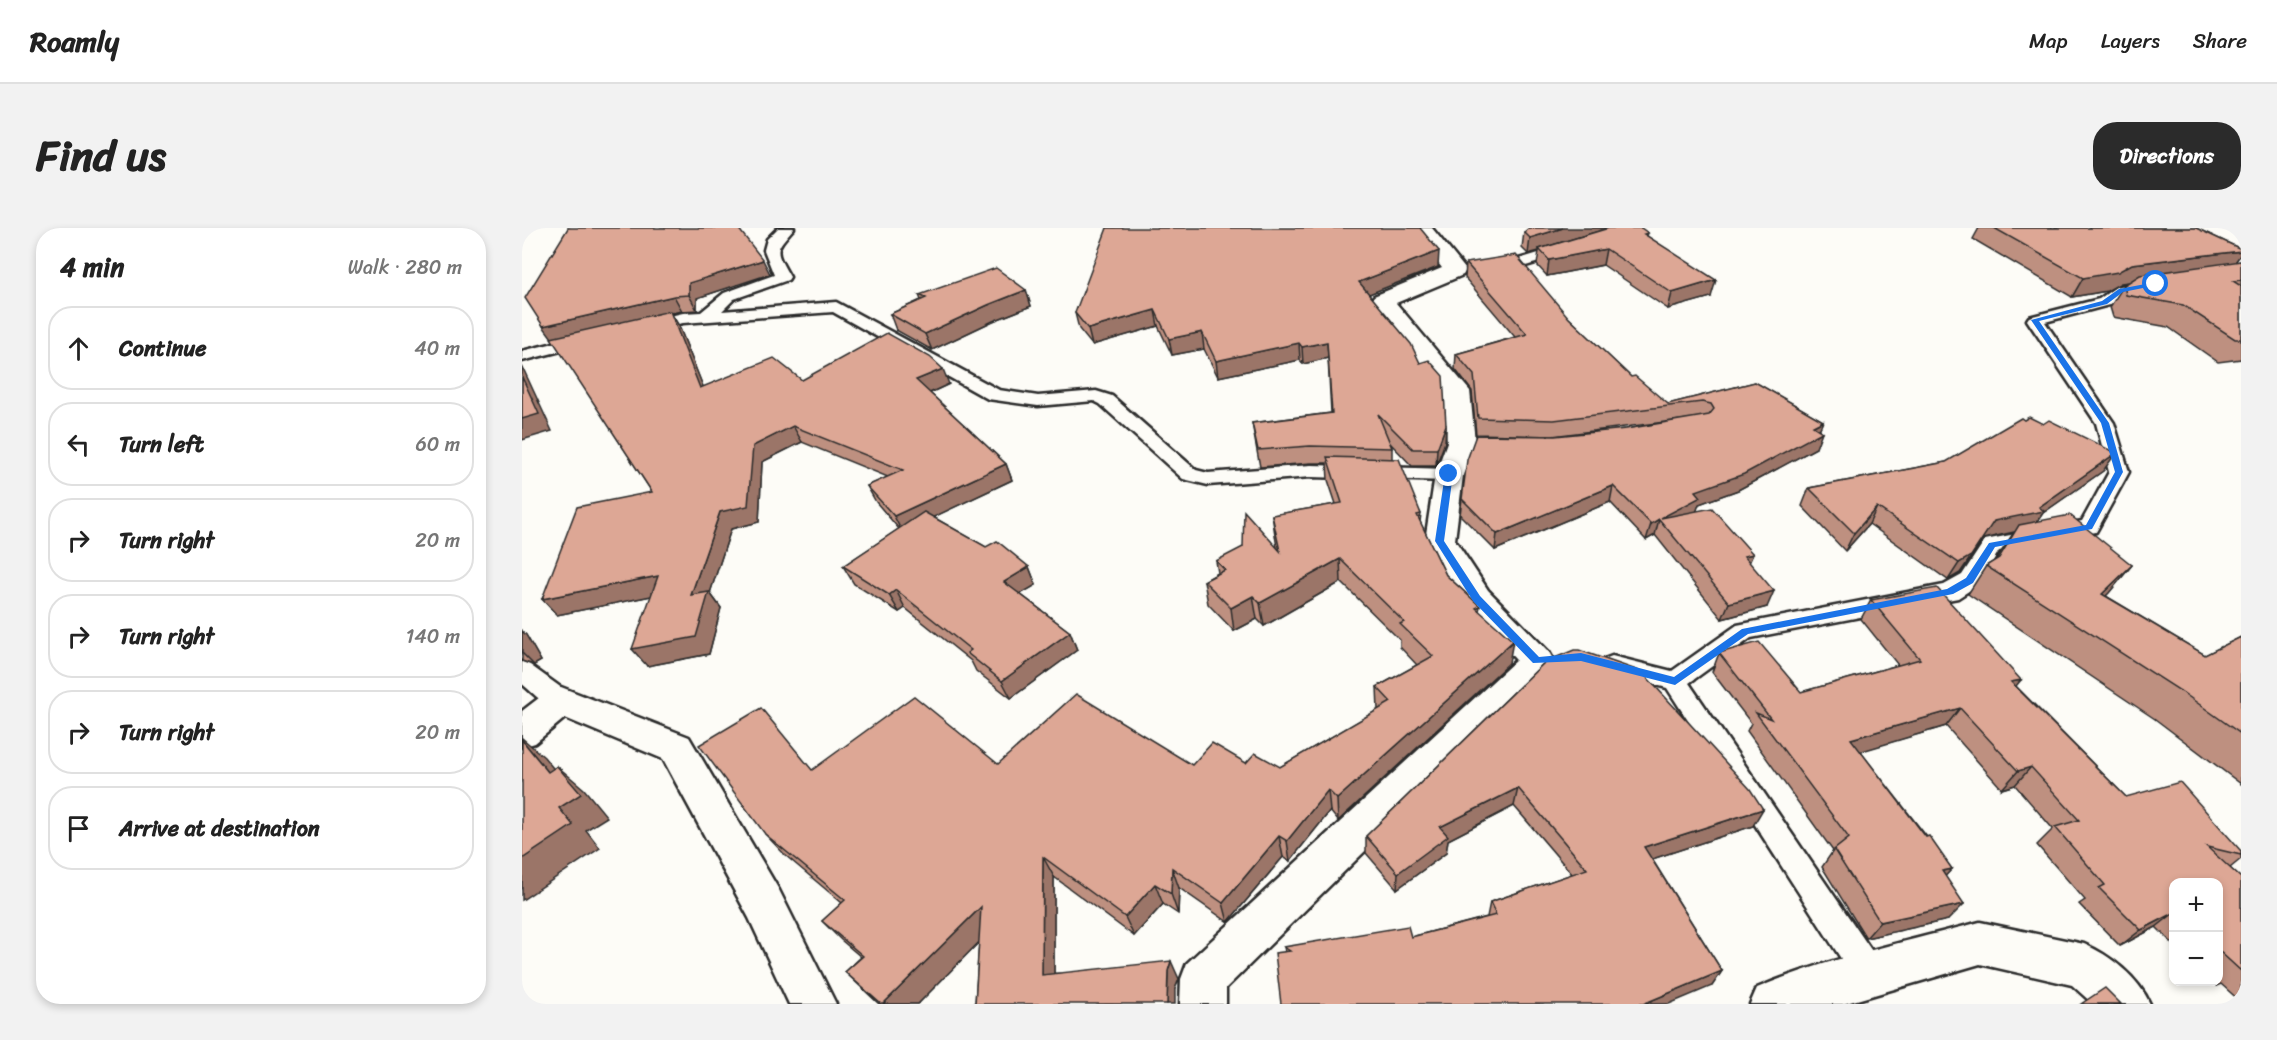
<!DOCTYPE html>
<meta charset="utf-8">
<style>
:root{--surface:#fff;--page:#f2f2f2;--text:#222;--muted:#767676;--line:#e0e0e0;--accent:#2b2b2b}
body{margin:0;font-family:Sriracha,sans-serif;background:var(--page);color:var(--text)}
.controls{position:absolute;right:18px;bottom:18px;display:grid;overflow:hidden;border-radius:12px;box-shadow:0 3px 9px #0003}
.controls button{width:54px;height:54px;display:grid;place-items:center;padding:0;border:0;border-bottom:2px solid var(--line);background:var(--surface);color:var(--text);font:30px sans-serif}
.stop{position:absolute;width:18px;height:18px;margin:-14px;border:4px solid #1a73e8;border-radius:50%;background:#fff}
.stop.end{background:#1a73e8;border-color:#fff;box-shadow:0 2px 6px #0008}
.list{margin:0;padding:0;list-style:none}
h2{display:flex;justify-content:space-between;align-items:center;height:78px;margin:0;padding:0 24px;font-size:26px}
h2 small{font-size:20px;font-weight:400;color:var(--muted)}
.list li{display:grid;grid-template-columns:39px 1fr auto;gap:18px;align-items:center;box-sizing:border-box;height:84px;margin:0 12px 12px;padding:0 12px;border:2px solid var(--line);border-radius:24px}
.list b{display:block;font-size:22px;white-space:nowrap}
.list em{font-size:20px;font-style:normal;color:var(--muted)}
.icon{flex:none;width:33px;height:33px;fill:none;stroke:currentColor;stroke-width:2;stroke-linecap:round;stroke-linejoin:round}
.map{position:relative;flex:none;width:1719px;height:776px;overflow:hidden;border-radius:24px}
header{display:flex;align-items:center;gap:36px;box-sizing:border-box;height:84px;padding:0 30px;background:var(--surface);border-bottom:2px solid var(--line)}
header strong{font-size:28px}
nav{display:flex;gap:33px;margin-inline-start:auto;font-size:21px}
.intro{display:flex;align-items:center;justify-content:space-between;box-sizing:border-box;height:144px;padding:0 36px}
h1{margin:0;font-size:42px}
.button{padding:15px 27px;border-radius:24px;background:var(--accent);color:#fff;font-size:21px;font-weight:700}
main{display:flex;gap:36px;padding:0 36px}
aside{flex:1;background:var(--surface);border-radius:24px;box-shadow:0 3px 9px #0003}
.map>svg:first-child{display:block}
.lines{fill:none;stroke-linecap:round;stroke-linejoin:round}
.lane-casing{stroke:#2b2b2b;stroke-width:5}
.street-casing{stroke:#2b2b2b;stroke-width:5}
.lane{fill:#fdfcf7;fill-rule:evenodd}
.street{fill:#fdfcf7;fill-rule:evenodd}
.wall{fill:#be9080;stroke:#2b2b2b;stroke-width:1.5}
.shaded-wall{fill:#9b7568;stroke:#2b2b2b;stroke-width:1.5}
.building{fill:#dda795;stroke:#2b2b2b;stroke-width:1.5}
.route{fill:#1a73e8}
</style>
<header>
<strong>Roamly</strong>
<nav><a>Map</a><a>Layers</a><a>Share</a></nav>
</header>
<div class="intro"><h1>Find us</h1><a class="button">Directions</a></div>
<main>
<aside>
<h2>4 min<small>Walk · 280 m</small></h2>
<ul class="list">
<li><svg class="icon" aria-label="ahead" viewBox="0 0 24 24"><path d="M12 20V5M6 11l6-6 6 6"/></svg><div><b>Continue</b></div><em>40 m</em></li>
<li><svg class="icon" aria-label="left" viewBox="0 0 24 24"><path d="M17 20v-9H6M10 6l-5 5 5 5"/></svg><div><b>Turn left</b></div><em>60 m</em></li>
<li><svg class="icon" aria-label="right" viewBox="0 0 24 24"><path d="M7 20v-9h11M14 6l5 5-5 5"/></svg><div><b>Turn right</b></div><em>20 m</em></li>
<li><svg class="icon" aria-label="right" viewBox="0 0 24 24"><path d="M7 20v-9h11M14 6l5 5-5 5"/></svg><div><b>Turn right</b></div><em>140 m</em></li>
<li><svg class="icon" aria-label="right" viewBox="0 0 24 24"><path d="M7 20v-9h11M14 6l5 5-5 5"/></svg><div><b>Turn right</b></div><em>20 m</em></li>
<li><svg class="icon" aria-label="arrive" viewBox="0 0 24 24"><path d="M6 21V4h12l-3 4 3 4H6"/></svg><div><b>Arrive at destination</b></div></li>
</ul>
</aside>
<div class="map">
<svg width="1719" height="776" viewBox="0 0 1719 776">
<rect width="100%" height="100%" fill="#fdfcf7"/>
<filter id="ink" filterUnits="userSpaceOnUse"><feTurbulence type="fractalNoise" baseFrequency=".0167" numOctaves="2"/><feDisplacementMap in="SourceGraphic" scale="12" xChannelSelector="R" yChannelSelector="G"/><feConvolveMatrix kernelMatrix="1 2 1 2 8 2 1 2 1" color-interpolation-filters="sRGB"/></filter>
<g filter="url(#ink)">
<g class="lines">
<defs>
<g id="lane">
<path d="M256,0H272C252,23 252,21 268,49L266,52L212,71L200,83L314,74L477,162L516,168L574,163L590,168L674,242L686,245L789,237L927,241L934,243L937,247L934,251L927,253L789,249L686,257L661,251L578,176L572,173L516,178L466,171L311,84L161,95L123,103L117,101L115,98L117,95L161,85L179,84L202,65L252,47L242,22L245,11Z"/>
<path d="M1043,17L1050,21L1048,24C1031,29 976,51 964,38L966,35L997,31Z"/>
<polygon points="1628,52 1636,57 1633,60 1604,66 1587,77 1523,94 1592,195 1607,244 1574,304 1477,323 1456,357 1436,370 1229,410 1167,455 1358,735 1362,746 1358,757 1347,761 1336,757 1145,460 1082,443 1078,437 1082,431 1090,428 1150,443 1215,397 1422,357 1440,347 1463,312 1560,293 1587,244 1574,195 1505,92 1507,89 1577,71 1594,59"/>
<polygon points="64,107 70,109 72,112 70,115 0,133 0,123"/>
<path d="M0,434L8,437L48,466L51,473L48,480C29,486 14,467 0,456Z"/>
</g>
<g id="street">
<polygon points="889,0 910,0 944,42 941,47 874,75 948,163 953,214 941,247 933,312 966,362 1027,424 1032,433 1027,442 704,760 704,776 658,776 659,751 665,735 994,432 944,378 903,313 913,247 925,214 922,164 849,73 852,68 920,40"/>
<polygon points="39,459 167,509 257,662 314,776 267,776 227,690 141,531 43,490 13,515 0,519 0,483 26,463"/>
<path d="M1458,694L1562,716C1588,727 1617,750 1628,776H1571L1550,757L1458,736L1321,776H1228L1235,760C1306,730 1384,714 1458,694Z"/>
</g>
</defs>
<use href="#lane" class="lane-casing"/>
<use href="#street" class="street-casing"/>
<use href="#lane" class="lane"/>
<use href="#street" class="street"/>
</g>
<g class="wall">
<polygon points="46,0 248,46 175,70 175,82 160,83 149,85 157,98 181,159 280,152 427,156 408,165 484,236 490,252 411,289 464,319 507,339 514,357 498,366 548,404 555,422 489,470 454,443 449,433 383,380 377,384 332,356 321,338 377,301 354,274 345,258 366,249 280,214 240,234 237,294 209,301 188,365 199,380 187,426 125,438 129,368 35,387 20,371 130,264 30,110"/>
<polygon points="1457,0 1674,0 1719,21 1719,26 1713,34 1719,33 1719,131 1696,134 1646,99 1591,89 1588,79 1602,57 1607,54 1599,55 1585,63 1550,69 1451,11"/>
<polygon points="1002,4 1126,5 1125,8 1189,69 1146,81 1081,37 1025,48 1015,37 1017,23 1006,26 1000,20"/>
<polygon points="944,35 1047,90 1109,149 1146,176 1233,154 1301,193 1297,202 1294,220 1216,262 1177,276 1174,283 1231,326 1227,334 1245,379 1200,391 1133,307 1124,312 1088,274 973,322 938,287 940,271 1033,208 1104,201 1167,191 1030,208 954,206 950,163 933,141 934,126 993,109 943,50"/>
<polygon points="916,39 847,66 924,197 923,214 914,238 890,238 868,215 870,220 870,231 899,286 898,294 924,347 958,378 957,383 987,435 816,593 808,583 768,633 761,629 706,694 657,660 656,686 641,676 612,708 532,649 532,745 657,751 653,761 453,776 457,714 396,776 357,776 323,744 339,729 319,712 300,693 320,675 263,627 243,606 290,542 476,536 670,537 724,535 758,539 856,482 855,459 895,437 878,419 878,412 819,354 742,398 735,391 712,403 686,376 682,353 696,345 694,333 755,320 750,287 814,276 806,252 805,235 789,235 738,239 733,212 730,195 809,185 806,130 781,136 778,132 696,149 682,121 650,127 636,98 570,117 557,101 553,85"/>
<polygon points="504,62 509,78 471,93 410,122 374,102 368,86 399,72 397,67"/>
<polygon points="1424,234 1581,243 1521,285 1515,294 1610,337 1584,368 1683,427 1719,409 1719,556 1633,491 1446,366 1464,338 1474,332 1492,304 1461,311 1438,345 1426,352 1347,296 1323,323 1280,278 1287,260"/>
<polygon points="1349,372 1494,458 1604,569 1719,623 1719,631 1708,640 1719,650 1719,774 1699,756 1694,758 1689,753 1696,753 1696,654 1652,654 1652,717 1634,699 1598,718 1557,676 1563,672 1515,617 1531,601 1493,557 1480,561 1424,498 1338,523 1430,641 1423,648 1426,692 1344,710 1300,639 1311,623 1225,503 1229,495 1190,444 1197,425 1279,464 1376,437 1339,391"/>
<polygon points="0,403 4,407 19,433 12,437 0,433"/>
<polygon points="1023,434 1231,598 1130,631 1200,743 1190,758 763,724 762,719 889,709 965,689 968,674 1050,646 992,578 926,612 924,625 875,661 844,625 844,608"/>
</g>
<g class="shaded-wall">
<polygon points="1041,0 1087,0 1017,21 1017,23 1006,26 1008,10"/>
<polygon points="1084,21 1081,37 1025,48 1027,32"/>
<polygon points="917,23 916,39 837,70 837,54"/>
<polygon points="1719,23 1719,26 1708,41 1599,55 1585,63 1550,69 1561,50 1610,36"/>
<polygon points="241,32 248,46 175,70 175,82 167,67 167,55"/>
<polygon points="1194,52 1189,69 1146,81 1150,65"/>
<polygon points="504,62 509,78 471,93 410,122 403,106 466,77"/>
<polygon points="152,68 160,83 149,85 157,98 188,176 32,113 21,98"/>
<polygon points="633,82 636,98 570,117 566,101"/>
<polygon points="680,104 682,121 650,127 647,111"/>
<polygon points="805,114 806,130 781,136 780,119"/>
<polygon points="777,115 778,132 696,149 694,133"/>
<polygon points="0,138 30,203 0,212"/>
<polygon points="421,141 427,156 401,168 394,152"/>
<polygon points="1301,193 1295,207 1300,204 1294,220 1216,262 1177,276 1174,285 1139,290 1174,263"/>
<polygon points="924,197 923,214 914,238 915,221"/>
<polygon points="271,198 280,214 240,234 237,294 209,301 188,365 199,380 187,426 125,438 110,421 169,367 198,284 231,218"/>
<polygon points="1594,225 1581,243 1521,285 1510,300 1461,311 1438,345 1426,352 1437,335 1472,293 1517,279"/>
<polygon points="484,236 490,252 380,304 372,288"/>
<polygon points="1091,258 1088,274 973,322 975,306"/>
<polygon points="1355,279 1347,296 1323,323 1332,305"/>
<polygon points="1137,291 1133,307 1124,312 1129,296"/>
<polygon points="1231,326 1224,342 1222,328"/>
<polygon points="818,331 819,354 742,398 738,375"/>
<polygon points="1610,337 1587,365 1557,393 1580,366"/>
<polygon points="507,339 514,357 490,371 482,354"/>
<polygon points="136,348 149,364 35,387 20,371"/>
<polygon points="374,362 383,380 377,384 367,367"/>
<polygon points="1252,363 1245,379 1200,391 1207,375"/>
<polygon points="731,368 735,391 712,403 709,380"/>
<polygon points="0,403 4,407 19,433 12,437 0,425"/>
<polygon points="548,404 555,422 489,470 480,453"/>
<polygon points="991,413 987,435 816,593 815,571"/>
<polygon points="1499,452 1484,470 1489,454"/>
<polygon points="1438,480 1424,498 1317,530 1329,511"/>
<polygon points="0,510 22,529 53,567 26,544 0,512"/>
<polygon points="35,538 62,561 85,589 64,602 78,620 0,672 0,631 37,580"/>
<polygon points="1509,539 1493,557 1480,561 1496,543"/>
<polygon points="996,560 992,578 926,612 924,625 875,661 876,645 918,599"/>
<polygon points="806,562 808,583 768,633 765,613"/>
<polygon points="1241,581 1231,598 1115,636 1122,619"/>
<polygon points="757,608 761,629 706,694 701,675"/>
<polygon points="521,629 532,649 532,765 520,747"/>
<polygon points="650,640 657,660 656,686 649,666"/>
<polygon points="1430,641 1414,658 1420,643"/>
<polygon points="633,656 641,676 612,708 603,689"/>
<polygon points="1442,676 1426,692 1344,710 1358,694"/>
<polygon points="459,679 472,699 396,776 361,776"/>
<polygon points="1652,685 1634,699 1598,718 1619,702"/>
<polygon points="649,733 657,751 653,761 653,776 645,776 646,743"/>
<polygon points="1200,743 1190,758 1147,776 1121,776"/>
</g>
<g class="building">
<polygon points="46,0 216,0 241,32 167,55 167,67 152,68 21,98 3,70"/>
<polygon points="585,0 898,0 917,23 837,54 889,116 898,135 907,132 921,148 924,197 915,221 891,221 856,186 870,220 788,218 736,222 730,195 810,185 805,114 780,119 777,115 694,133 680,104 647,111 633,82 566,101 553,85"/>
<polygon points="1007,0 1041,0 1008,10 1002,4"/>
<polygon points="1087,0 1119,0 1126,5 1122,6 1194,52 1150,65 1084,21 1027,32 1017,21"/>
<polygon points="1472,0 1674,0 1719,21 1719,23 1610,36 1596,44 1561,50"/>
<polygon points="994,27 1047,90 1109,149 1113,148 1146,176 1233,154 1301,193 1291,198 1300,204 1222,246 1174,263 1179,269 1139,290 1190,280 1231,326 1222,328 1252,363 1207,375 1137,291 1129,296 1091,258 975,306 940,271 945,232 954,207 1033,208 1104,201 1187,187 1192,181 1189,176 1180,174 1032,192 956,190 952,147 934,126 1005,106 944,35"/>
<polygon points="1719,33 1719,52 1711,53 1719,58 1719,111 1713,111 1661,77 1604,67 1602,57 1618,47"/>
<polygon points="474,40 504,62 466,77 403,106 368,86 404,70 397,67"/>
<polygon points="148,83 178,160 252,130 280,152 365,105 408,129 421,141 394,152 484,236 372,288 345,258 381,242 271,198 231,218 226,278 198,284 169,367 187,364 174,409 110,421 136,348 20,371 55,279 130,264 29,110"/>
<polygon points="0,149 17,186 0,191"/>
<polygon points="1507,189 1521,196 1527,192 1594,225 1517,279 1522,283 1472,293 1449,328 1437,335 1355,279 1332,305 1287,260 1424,234 1499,190 1502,192"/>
<polygon points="805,229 877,231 899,286 895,287 924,347 958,378 954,380 991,413 815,571 806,562 765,613 757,608 701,675 650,640 649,666 633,656 603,689 521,629 520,747 649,733 646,743 645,776 453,776 459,679 361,776 359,776 323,744 341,728 300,693 323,672 243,606 177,517 239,480 290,542 392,468 476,536 554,466 670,537 690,515 724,535 733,525 758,539 869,474 855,459 911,428 878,396 882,394 818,331 738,375 731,368 709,380 682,353 703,342 694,333 721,319 722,283 758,323 750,287 820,275"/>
<polygon points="402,284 464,319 475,313 507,339 482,354 548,404 480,453 445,425 449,422 374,362 367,367 321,338"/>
<polygon points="1548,287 1610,337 1580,366 1683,427 1719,409 1719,506 1660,464 1464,338 1477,330 1497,297"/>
<polygon points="1415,360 1499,452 1489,454 1604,569 1658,554 1719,623 1719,627 1685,619 1719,650 1719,743 1696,722 1696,654 1652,654 1652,685 1619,702 1577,660 1583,657 1533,599 1557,592 1509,539 1496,543 1438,480 1329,511 1404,609 1407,608 1430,641 1420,643 1442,676 1358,694 1312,622 1327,610 1234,485 1249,491 1197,425 1237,414 1279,464 1398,431 1349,372"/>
<polygon points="1052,422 1057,422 1120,444 1228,561 1241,581 1122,619 1200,743 1121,776 759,776 753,725 768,723 762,719 886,698 889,709 974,687 968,674 1065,641 996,560 918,599 926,608 876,645 844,608 1023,434"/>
<polygon points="0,512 26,544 35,538 59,566 37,580 51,597 0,631"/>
<polygon points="1583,760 1599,776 1559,776"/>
</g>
</g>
<polygon class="route" points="1634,54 1636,57 1601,64 1585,76 1517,93 1587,195 1601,244 1570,301 1473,319 1451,355 1431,366 1226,406 1153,457 1059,433 1011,435 951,373 913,313 923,246 927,244 931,246 922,313 958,368 1017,429 1059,425 1152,449 1220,401 1425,361 1444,350 1467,315 1564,297 1593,244 1579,195 1509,92 1580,73 1597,61"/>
</svg>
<div class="controls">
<button>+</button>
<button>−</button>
</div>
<div class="stop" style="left:1634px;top:56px"></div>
<div class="stop end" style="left:927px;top:246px"></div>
</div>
</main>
